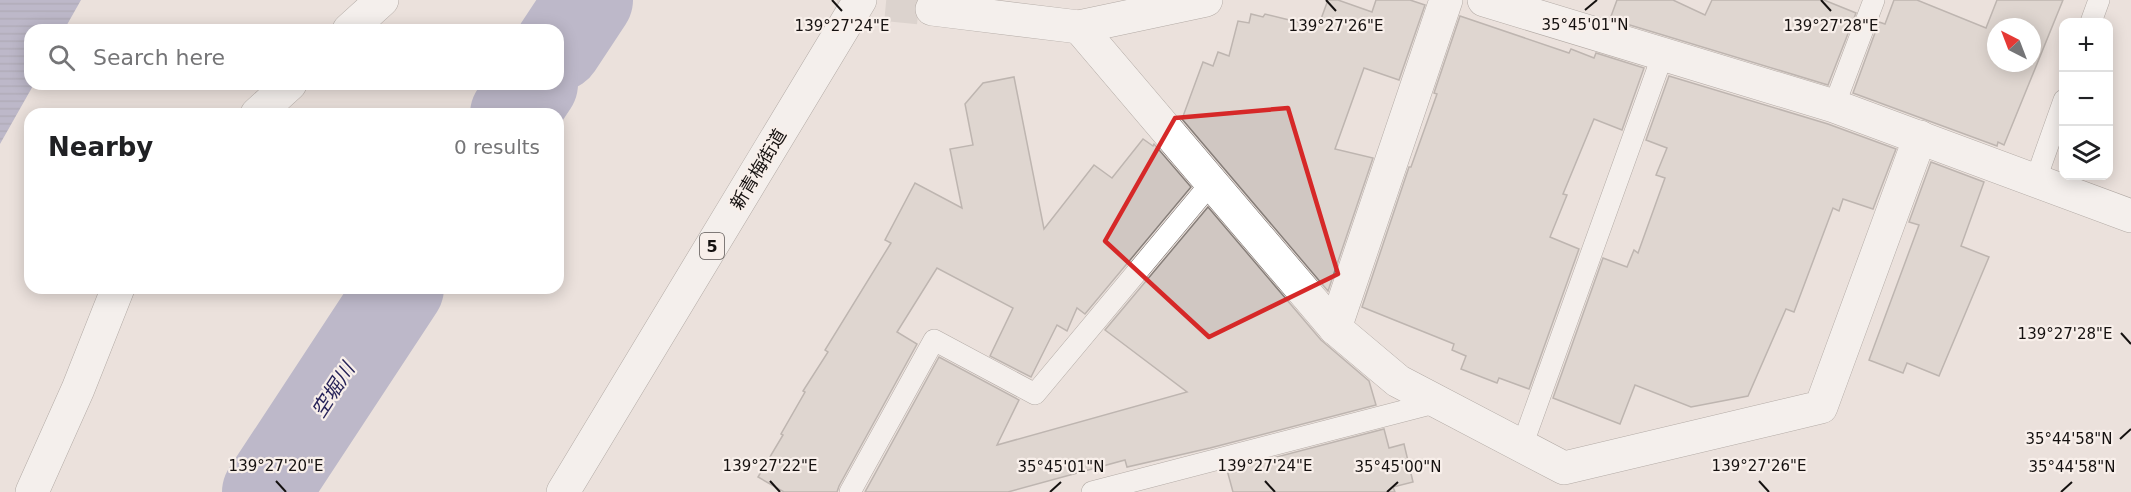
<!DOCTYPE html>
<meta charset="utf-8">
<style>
:root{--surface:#fff;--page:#f6f6f6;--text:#202124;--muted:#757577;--line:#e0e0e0}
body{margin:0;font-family:"DejaVu Sans","Noto Sans JP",sans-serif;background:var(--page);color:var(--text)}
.controls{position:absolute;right:18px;top:18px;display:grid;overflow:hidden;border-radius:12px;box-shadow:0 3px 15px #0003}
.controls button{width:54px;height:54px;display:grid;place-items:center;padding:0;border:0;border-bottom:2px solid var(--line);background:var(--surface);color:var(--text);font:30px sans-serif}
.compass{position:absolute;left:1987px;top:18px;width:54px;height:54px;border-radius:50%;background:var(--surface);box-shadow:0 3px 15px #0003;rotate:318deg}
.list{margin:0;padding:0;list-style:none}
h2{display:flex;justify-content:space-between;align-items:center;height:78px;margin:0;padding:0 24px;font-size:26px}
h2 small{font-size:20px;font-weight:400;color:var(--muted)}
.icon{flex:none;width:33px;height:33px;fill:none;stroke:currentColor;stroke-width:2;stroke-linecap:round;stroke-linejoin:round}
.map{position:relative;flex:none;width:2131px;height:492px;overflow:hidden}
.search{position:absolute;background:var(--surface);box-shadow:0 3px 15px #0003;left:24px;top:24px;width:540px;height:66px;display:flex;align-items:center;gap:15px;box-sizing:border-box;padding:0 21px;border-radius:18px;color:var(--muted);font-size:22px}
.panel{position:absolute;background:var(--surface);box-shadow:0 3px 15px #0003;left:24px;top:108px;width:540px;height:186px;border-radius:18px}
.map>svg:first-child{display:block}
.water{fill:url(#water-rules)}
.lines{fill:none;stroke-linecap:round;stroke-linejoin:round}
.river{stroke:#8586b1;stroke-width:88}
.building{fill:#d0c7c2;stroke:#877f7a;stroke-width:1.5;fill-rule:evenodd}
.street-tunnel{stroke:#cbc2bd;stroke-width:33;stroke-dasharray:33 16;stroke-linecap:butt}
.lane-casing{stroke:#706864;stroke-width:22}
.street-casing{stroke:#706864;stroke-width:34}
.primary-casing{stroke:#706864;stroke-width:34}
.lane{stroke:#fff;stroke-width:21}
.street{stroke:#fff;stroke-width:33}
.primary{stroke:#fff;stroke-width:33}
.marked{fill:none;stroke:#d62828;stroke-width:4.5;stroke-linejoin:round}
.ticks{fill:none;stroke:#151110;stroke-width:2}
.labels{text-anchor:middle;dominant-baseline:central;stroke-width:4.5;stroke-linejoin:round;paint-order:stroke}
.shield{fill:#f8efea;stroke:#595451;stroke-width:1.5}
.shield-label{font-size:16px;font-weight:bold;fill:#151110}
.street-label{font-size:18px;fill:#151110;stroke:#f8efea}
.water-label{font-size:20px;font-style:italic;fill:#272359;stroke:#f8efea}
.ticks-label{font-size:15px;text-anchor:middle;fill:#151110;stroke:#f8efea;stroke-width:4.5;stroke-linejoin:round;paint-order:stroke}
</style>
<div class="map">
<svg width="2131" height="492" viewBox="0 0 2131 492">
<defs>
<pattern id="water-rules" width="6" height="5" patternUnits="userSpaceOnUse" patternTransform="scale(1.5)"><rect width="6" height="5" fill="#8586b1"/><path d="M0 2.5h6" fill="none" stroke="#6c6c8f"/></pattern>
</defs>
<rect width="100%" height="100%" fill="#ebe1dc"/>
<polygon class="water" points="0,0 81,0 64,30 30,30 30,84 34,84 0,144"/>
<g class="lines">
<g class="river">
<polyline points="558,47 589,0"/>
<polyline points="514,114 534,84"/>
<polyline points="266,492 400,288"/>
</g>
</g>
<g class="building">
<polygon points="1328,0 1338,0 1372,12 1376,0 1410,0 1425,5 1399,80 1364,68 1335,149 1373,158 1328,291 1182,119 1203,62 1213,66 1218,52 1229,56 1238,21 1249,23 1251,14 1263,17 1265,14 1318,27"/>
<polygon points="1617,0 1673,0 1705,15 1712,0 1824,0 1856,13 1828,85 1610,19"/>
<path d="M1894,0H1917L1986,28L1997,0H2063L2004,145L1998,142L1997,146L1853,93L1879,22L1885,24ZM1996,27H2032V63H1996Z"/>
<polygon points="1460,16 1569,53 1571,49 1594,58 1596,53 1644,68 1622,130 1594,119 1563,194 1567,195 1550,237 1579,249 1529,389 1499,378 1497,383 1461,369 1466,356 1452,350 1454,344 1362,307 1409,167 1411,167 1437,94 1434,93"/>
<polygon points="1669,76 1828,124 1896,149 1873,209 1843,199 1839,211 1833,208 1794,312 1786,309 1748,396 1691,407 1635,385 1620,424 1553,398 1603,258 1627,267 1634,250 1638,253 1665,178 1656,175 1667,148 1646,140"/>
<polygon points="1014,77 1044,229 1094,165 1112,178 1143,139 1153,146 1154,144 1191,187 1085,314 1077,308 1067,331 1057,325 1031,377 990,356 1013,308 937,268 897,332 917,344 839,486 837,492 784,492 758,477 783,435 781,434 805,392 803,391 828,352 825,350 891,243 885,240 915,183 962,208 950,149 973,145 965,104 983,83"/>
<polygon points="1931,162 1984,182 1961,246 1989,257 1939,376 1907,363 1903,373 1869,360 1919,225 1909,222"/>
<polygon points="1208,207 1321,340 1369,381 1376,405 1210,448 1127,467 1125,460 1008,492 865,492 939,357 1019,400 997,445 1187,392 1105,330"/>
<polygon points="1384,429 1389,448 1404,444 1413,482 1393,487 1395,492 1233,492 1227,470"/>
</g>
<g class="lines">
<polyline class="street-tunnel" points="837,0 932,9"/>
<defs>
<g id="lane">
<polyline points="2091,22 2099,0"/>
<polyline points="1834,106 1874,0"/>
<polyline points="2036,179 2064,100"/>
<polyline points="1522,446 1663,54"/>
<polyline points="850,492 934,340 1035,394 1212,182"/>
<polyline points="1092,492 1438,402"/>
</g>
<g id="street">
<polyline points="1484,0 1834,106 2131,216"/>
<polyline points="932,9 1079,27 1206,0"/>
<polyline points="1079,27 1335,328 1398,381 1564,468 1821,407 1920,137"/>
<polyline points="349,30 382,0"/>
<polyline points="257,114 290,84"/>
<polyline points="1335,328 1446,0"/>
<polyline points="32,492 78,389 118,288"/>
</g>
<polyline id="primary" points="563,492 860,0"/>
</defs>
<use href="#lane" class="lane-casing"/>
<use href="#street" class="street-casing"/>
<use href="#primary" class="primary-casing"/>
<use href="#lane" class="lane"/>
<use href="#street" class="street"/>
<use href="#primary" class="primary"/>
</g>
<path d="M0 0H2131V492H0ZM1288,108L1338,274L1209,337L1105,241L1175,118Z" fill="#ebe1dc" fill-opacity=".55" fill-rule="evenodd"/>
<path class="marked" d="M1288,108L1338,274L1209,337L1105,241L1175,118Z"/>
<path class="ticks" d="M832,0L842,11M1326,0L1336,11M1821,0L1831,11M1585,10L1597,0M2121,333L2131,344M2120,439L2131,429M276,481L286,492M770,481L780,492M1265,481L1275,492M1759,481L1769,492M1050,492L1061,482M1387,492L1398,482M2061,492L2072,482"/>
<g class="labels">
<rect class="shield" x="700" y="233" width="24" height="26" rx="4.5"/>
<g class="shield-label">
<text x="712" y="246">5</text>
</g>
<g class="street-label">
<text transform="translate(758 169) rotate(-59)">新青梅街道</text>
</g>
<g class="water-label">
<text transform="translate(333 390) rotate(-57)">空堀川</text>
</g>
</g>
<g class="ticks-label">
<text x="1585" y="30">35°45'01"N</text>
<text x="842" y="31">139°27'24"E</text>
<text x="1336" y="31">139°27'26"E</text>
<text x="1831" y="31">139°27'28"E</text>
<text x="2065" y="339">139°27'28"E</text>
<text x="2069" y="444">35°44'58"N</text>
<text x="276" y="471">139°27'20"E</text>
<text x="770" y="471">139°27'22"E</text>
<text x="1265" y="471">139°27'24"E</text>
<text x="1759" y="471">139°27'26"E</text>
<text x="1061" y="472">35°45'01"N</text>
<text x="1398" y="472">35°45'00"N</text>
<text x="2072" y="472">35°44'58"N</text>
</g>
</svg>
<div class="controls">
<button>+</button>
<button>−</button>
<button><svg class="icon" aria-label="layers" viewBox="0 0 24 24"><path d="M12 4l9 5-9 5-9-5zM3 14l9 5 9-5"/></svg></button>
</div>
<svg class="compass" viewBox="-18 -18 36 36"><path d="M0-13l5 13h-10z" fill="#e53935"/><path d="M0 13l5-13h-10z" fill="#757577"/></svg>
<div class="search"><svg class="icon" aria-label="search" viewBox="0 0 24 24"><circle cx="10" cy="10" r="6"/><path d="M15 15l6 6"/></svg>Search here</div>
<section class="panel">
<h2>Nearby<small>0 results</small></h2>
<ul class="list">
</ul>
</section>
</div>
